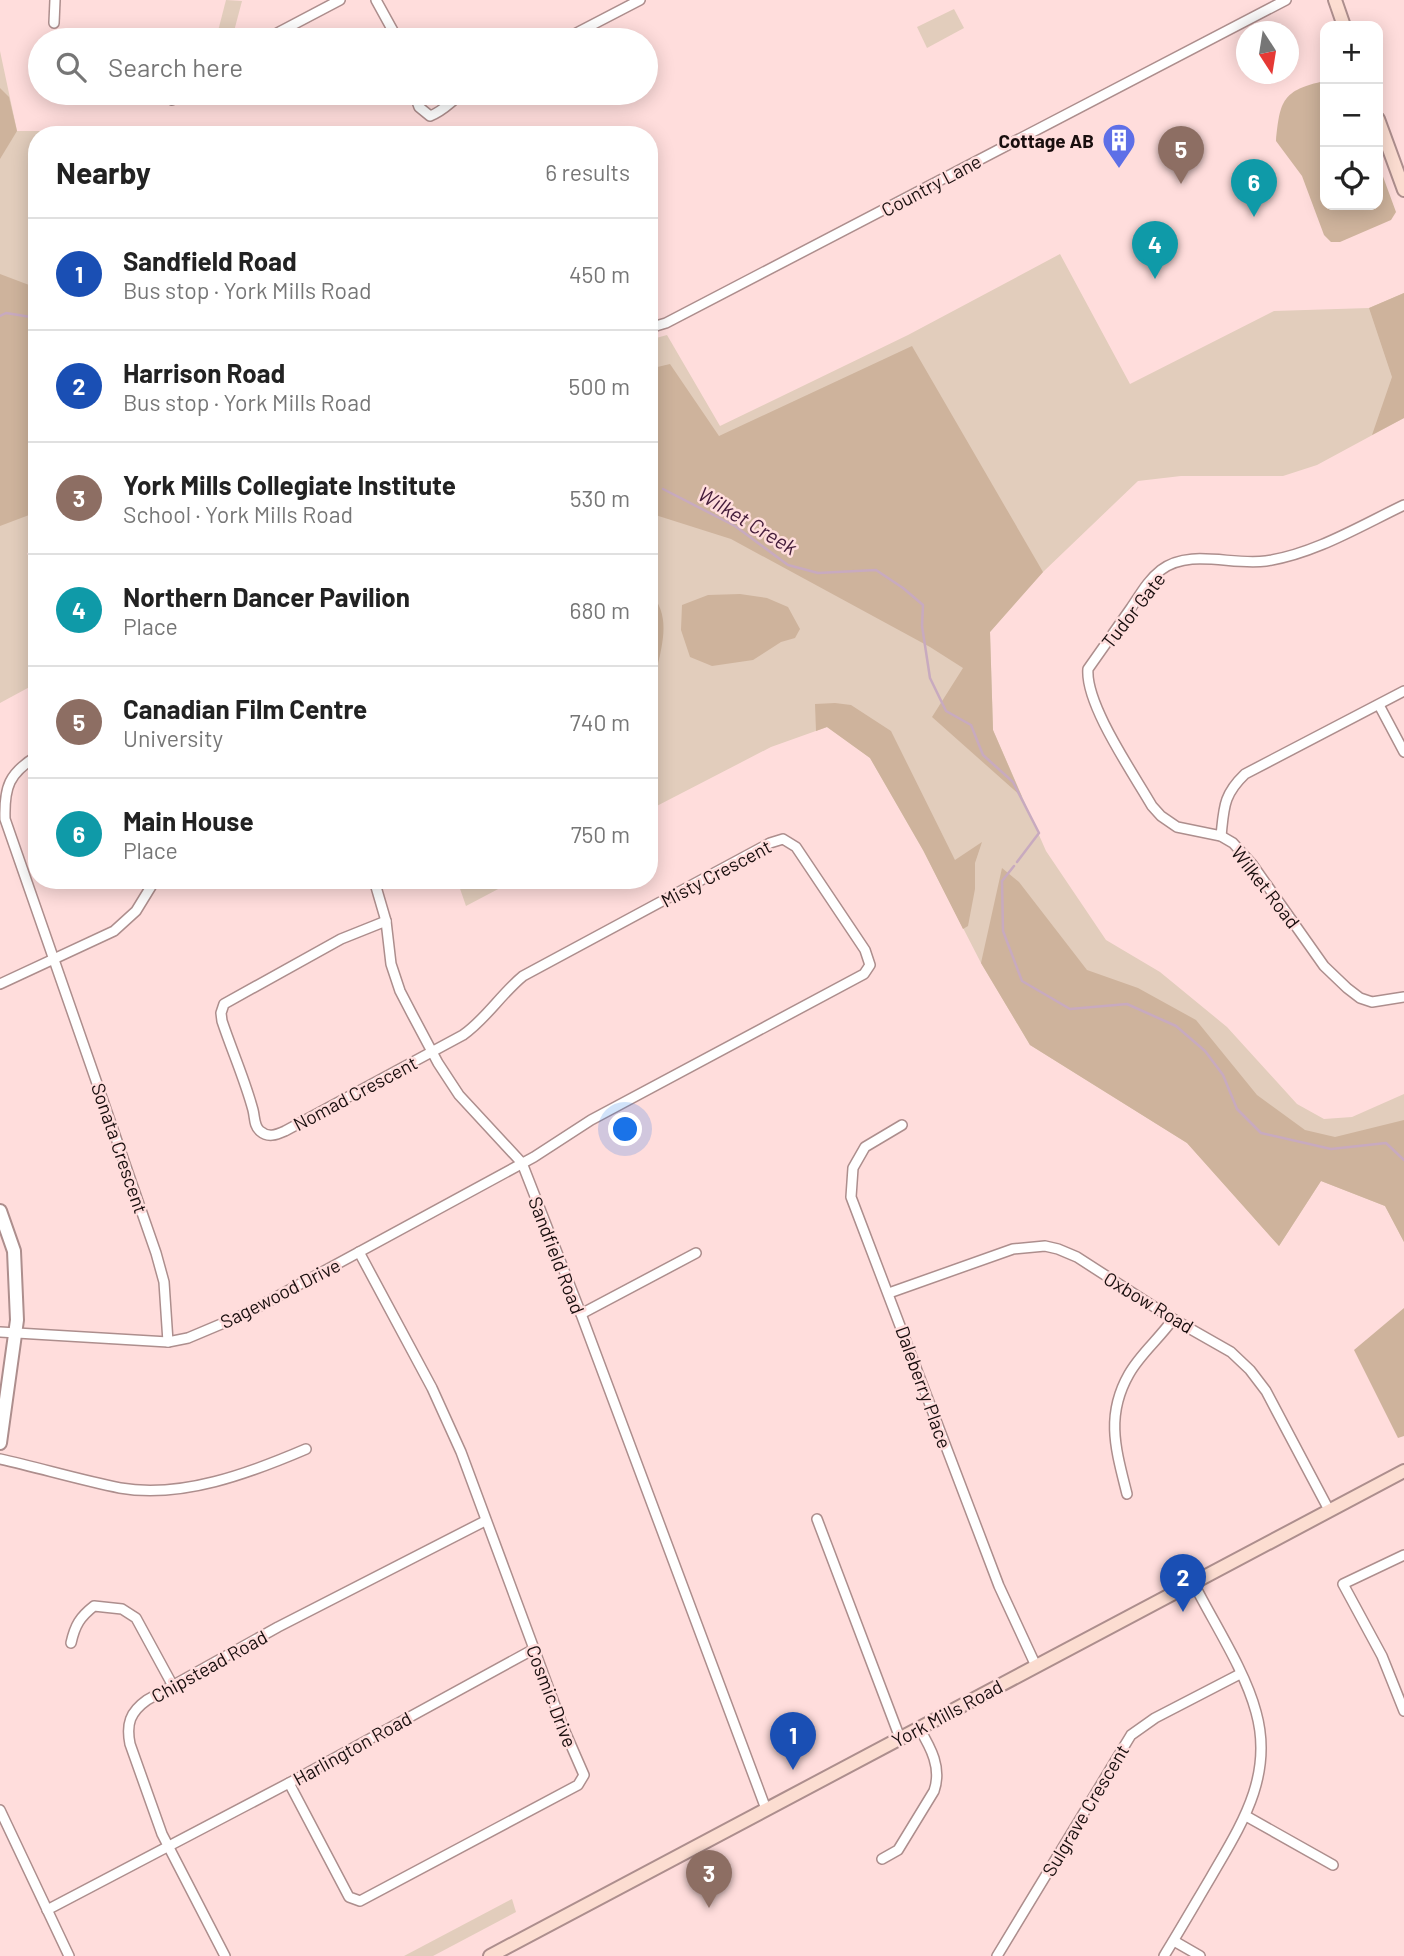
<!DOCTYPE html>
<meta charset="utf-8">
<style>
:root{--surface:#fff;--page:#f6f6f6;--text:#222;--muted:#767676;--line:#e0e0e0;--accent:#5e6fe7}
body{margin:0;font-family:Barlow,sans-serif;background:var(--page);color:var(--text)}
.controls{position:absolute;right:21px;top:21px;display:grid;overflow:hidden;border-radius:14px;box-shadow:0 4px 18px #0003}
.controls button{width:63px;height:63px;display:grid;place-items:center;padding:0;border:0;border-bottom:2px solid var(--line);background:var(--surface);color:var(--text);font:35px sans-serif}
.compass{position:absolute;left:1236px;top:21px;width:63px;height:63px;border-radius:50%;background:var(--surface);box-shadow:0 4px 18px #0003;rotate:168deg}
.you{position:absolute;left:626px;top:1130px;width:24px;height:24px;margin:-18px;border:5px solid #fff;border-radius:50%;background:#1a73e8;box-shadow:0 0 0 10px #1a73e833}
.badge{display:grid;place-items:center;width:46px;height:46px;border-radius:50%;background:var(--accent);color:#fff;font-size:23px;font-weight:700}
.pin{position:absolute;translate:-50% -58px;filter:drop-shadow(0 2px 4px #0008)}
.pin::after{content:'';position:absolute;top:37px;width:24px;height:21px;background:inherit;clip-path:polygon(0 0,100% 0,50% 100%)}
.list{margin:0;padding:0;list-style:none}
h2{display:flex;justify-content:space-between;align-items:center;height:91px;margin:0;padding:0 28px;font-size:30px}
h2 small{font-size:23px;font-weight:400;color:var(--muted)}
.list li{display:grid;grid-template-columns:46px 1fr auto;gap:21px;align-items:center;box-sizing:border-box;height:112px;padding:0 28px;border-top:2px solid var(--line)}
.list b{display:block;font-size:26px;white-space:nowrap}
.list p{margin:0;font-size:23px;white-space:nowrap;color:var(--muted)}
.list em{font-size:23px;font-style:normal;color:var(--muted)}
.icon{flex:none;width:38px;height:38px;fill:none;stroke:currentColor;stroke-width:2;stroke-linecap:round;stroke-linejoin:round}
.map{position:relative;flex:none;width:1404px;height:1956px;overflow:hidden}
.search{position:absolute;background:var(--surface);box-shadow:0 4px 18px #0003;left:28px;top:28px;width:630px;height:77px;display:flex;align-items:center;gap:18px;box-sizing:border-box;padding:0 24px;border-radius:38px;color:var(--muted);font-size:26px}
.panel{position:absolute;background:var(--surface);box-shadow:0 4px 18px #0003;left:28px;top:126px;width:630px;height:763px;border-radius:28px}
.map>svg:first-child{display:block}
.green{fill:#e2cdbc}
.forest{fill:#ceb39c}
.lines{fill:none;stroke-linecap:round;stroke-linejoin:round}
.stream{stroke:#c8aabf;stroke-width:2.5}
.minor-casing{stroke:#ad8e8d;stroke-width:12}
.tertiary-casing{stroke:#ad8e8d;stroke-width:16}
.secondary-casing{stroke:#ad8e8d;stroke-width:16}
.minor{stroke:#fff;stroke-width:9}
.tertiary{stroke:#fff;stroke-width:12}
.secondary{stroke:#fcddd1;stroke-width:12}
.labels{text-anchor:middle;dominant-baseline:central;stroke-width:5;stroke-linejoin:round;paint-order:stroke}
.poi-label{font-size:19px;font-weight:bold;fill:#190e0e;stroke:#ffdddc;text-anchor:end}
.street-label{font-size:19px;fill:#190e0e;stroke:#ffdddc}
.water-label{font-size:21px;font-style:italic;fill:#441c3a;stroke:#ffdddc}
</style>
<div class="map">
<svg width="1404" height="1956" viewBox="0 0 1404 1956">
<rect width="100%" height="100%" fill="#ffdddc"/>
<g class="green">
<polygon points="226,0 242,1 233,35 218,31"/>
<polygon points="954,9 964,28 927,48 917,27"/>
<polygon points="0,51 17,131 82,131 84,135 37,135 37,552 27,553 37,579 37,683 0,703"/>
<polygon points="1060,254 1130,384 1274,311 1369,308 1404,293 1404,418 1317,465 1283,476 1181,476 1138,481 1043,572 990,632 993,730 1046,851 1106,940 1160,972 1227,1027 1297,1104 1324,1119 1352,1117 1404,1094 1404,1242 1385,1206 1321,1181 1279,1246 1187,1143 1030,1045 981,963 923,850 870,758 827,727 771,747 649,810 649,340 667,335 720,426 908,335"/>
<polygon points="457,880 515,880 466,906"/>
<polygon points="512,1899 516,1912 433,1956 404,1956"/>
</g>
<g class="forest">
<path d="M1325,81V205H1378V163L1396,212L1391,220L1340,242H1331L1324,235L1302,176L1276,141C1280,101 1282,90 1325,81Z"/>
<polygon points="0,88 9,97 17,131 0,159"/>
<polygon points="0,274 37,288 37,512 0,526"/>
<polygon points="1404,293 1404,418 1372,435 1392,377 1369,308"/>
<polygon points="912,346 1043,572 990,632 993,730 1022,797 932,717 963,668 930,647 731,539 649,513 649,369 670,364 719,436"/>
<path d="M649,592C671,613 663,642 657,668L649,671Z"/>
<polygon points="740,594 767,598 788,607 800,629 795,638 781,642 753,660 712,666 690,657 681,630 682,605 708,595"/>
<polygon points="835,703 851,705 891,731 955,860 982,842 975,863 975,889 968,926 963,929 923,850 870,758 827,727 816,731 815,704"/>
<polygon points="1002,868 1019,882 1087,970 1138,988 1196,1020 1257,1095 1305,1130 1335,1137 1404,1120 1404,1242 1385,1206 1321,1181 1279,1246 1187,1143 1030,1045 981,963"/>
<polygon points="1404,1308 1404,1436 1398,1438 1354,1350"/>
</g>
<g class="lines">
<g class="stream">
<polyline points="0,316 6,313 37,318"/>
<polyline points="663,489 735,526 788,565 818,573 876,570 903,588 923,605 922,626 930,678 946,711 971,725 983,755 1013,782 1039,833 1017,862"/>
<polyline points="1014,866 1002,881 1003,931 1022,981 1070,1009 1127,1004 1176,1026 1205,1051 1223,1075 1237,1109 1261,1133 1331,1149 1386,1143 1404,1160"/>
</g>
<defs>
<g id="minor">
<polyline points="376,0 398,40"/>
<polyline points="54,23 55,0"/>
<polyline points="264,40 340,0"/>
<polyline points="563,40 640,0"/>
<path d="M414,93L419,107L430,116C444,111 451,101 463,93"/>
<polyline points="172,100 175,93"/>
<polyline points="649,328 666,323 1286,0"/>
<path d="M1404,505C1360,526 1314,554 1266,561C1232,566 1190,548 1161,570C1148,580 1140,595 1131,608C1117,628 1102,649 1088,669C1085,704 1133,773 1152,806L1161,816L1177,827L1221,836L1233,843L1252,864L1324,966L1347,988L1360,998L1372,1002L1404,997"/>
<polyline points="1379,705 1404,752"/>
<path d="M37,756C9,773 4,787 5,819L156,1253L164,1282L168,1342"/>
<path d="M1221,836C1224,808 1223,795 1245,774L1404,691"/>
<polyline points="374,880 386,921 391,964 400,991 413,1016 438,1063 459,1095 522,1163 581,1314 766,1809"/>
<polyline points="0,984 114,931 136,911 155,880"/>
<polyline points="902,1125 865,1147 853,1168 851,1197 999,1586 1036,1666"/>
<polyline points="889,1293 1013,1249 1045,1246 1058,1249 1077,1257 1173,1319 1231,1352 1250,1370 1266,1391 1329,1510"/>
<polyline points="581,1314 696,1253"/>
<path d="M0,1332L168,1342L188,1338L245,1314L534,1157L591,1120L864,974L870,965L865,950L796,847L783,839L770,843L523,976C501,994 486,1019 463,1035L285,1131C276,1135 268,1138 260,1131C254,1126 255,1118 253,1110C245,1080 232,1051 222,1021L221,1013L224,1004L341,939L386,921"/>
<path d="M0,1459C40,1468 80,1480 120,1488C181,1499 250,1473 306,1449"/>
<path d="M1127,1494C1116,1450 1105,1416 1129,1374C1140,1354 1160,1338 1173,1319"/>
<polyline points="817,1519 900,1738"/>
<polyline points="1404,1555 1343,1584 1382,1656 1404,1711"/>
<path d="M71,1643C75,1625 80,1617 94,1606L122,1609L136,1618L173,1686"/>
<polyline points="289,1783 349,1897 360,1901 578,1785 584,1775 563,1727 461,1452 432,1388 359,1252"/>
<polyline points="0,1810 69,1956"/>
<polyline points="1246,1816 1333,1865"/>
<path d="M882,1859L898,1850L934,1791C942,1768 931,1748 919,1728"/>
<polyline points="47,1910 289,1783 534,1649"/>
<polyline points="1174,1941 1200,1956"/>
<path d="M225,1956L162,1834L130,1744C126,1724 130,1712 147,1700L278,1627L485,1521"/>
<polyline points="997,1956 1131,1735 1155,1718 1240,1674"/>
<path d="M1164,1956C1180,1930 1195,1904 1211,1877C1241,1825 1274,1776 1256,1712C1245,1670 1213,1622 1193,1582"/>
</g>
<polyline id="tertiary" points="0,1211 14,1251 17,1320 0,1443"/>
<g id="secondary">
<polyline points="1335,0 1344,26"/>
<polyline points="1378,119 1404,190"/>
<polyline points="490,1956 1404,1471"/>
</g>
</defs>
<use href="#minor" class="minor-casing"/>
<use href="#tertiary" class="tertiary-casing"/>
<use href="#secondary" class="secondary-casing"/>
<use href="#minor" class="minor"/>
<use href="#tertiary" class="tertiary"/>
<use href="#secondary" class="secondary"/>
</g>
<defs>
<symbol id="building-pin" viewBox="-11 -11 22 30"><path d="M0 17L-7.5 6A9.5 9.5 0 1 1 7.5 6Z" fill="#5e6fe7" stroke="#ffdddc"/><path d="M-4-6H4V6H1V3H-1V6H-4ZM-2.5-4.3h1.7v1.8h-1.7ZM.8-4.3h1.7v1.8H.8ZM-2.5-1h1.7V.8h-1.7ZM.8-1h1.7V.8H.8Z" fill="#fff"/></symbol>
</defs>
<g fill-rule="evenodd">
<use href="#building-pin" x="1100" y="121" width="38" height="52"/>
</g>
<g class="labels">
<g class="poi-label">
<text x="1094" y="140">Cottage AB</text>
</g>
<g class="street-label">
<text transform="translate(931 185) rotate(-28)">Country Lane</text>
<text transform="translate(1133 610) rotate(-52)">Tudor Gate</text>
<text transform="translate(716 873) rotate(-28)">Misty Crescent</text>
<text transform="translate(1266 887) rotate(52)">Wilket Road</text>
<text transform="translate(355 1093) rotate(-28)">Nomad Crescent</text>
<text transform="translate(120 1148) rotate(71)">Sonata Crescent</text>
<text transform="translate(557 1255) rotate(69)">Sandfield Road</text>
<text transform="translate(280 1293) rotate(-27)">Sagewood Drive</text>
<text transform="translate(1149 1302) rotate(31)">Oxbow Road</text>
<text transform="translate(924 1387) rotate(70)">Daleberry Place</text>
<text transform="translate(209 1666) rotate(-29)">Chipstead Road</text>
<text transform="translate(552 1696) rotate(69)">Cosmic Drive</text>
<text transform="translate(947 1713) rotate(-28)">York Mills Road</text>
<text transform="translate(352 1748) rotate(-29)">Harlington Road</text>
<text transform="translate(1085 1810) rotate(-59)">Sulgrave Crescent</text>
</g>
<g class="water-label">
<text transform="translate(748 520) rotate(31)">Wilket Creek</text>
</g>
</g>
</svg>
<div class="controls">
<button>+</button>
<button>−</button>
<button><svg class="icon" aria-label="locate" viewBox="0 0 24 24"><circle cx="12" cy="12" r="6"/><path d="M12 2v4M12 18v4M2 12h4M18 12h4"/></svg></button>
</div>
<svg class="compass" viewBox="-18 -18 36 36"><path d="M0-13l5 13h-10z" fill="#e53935"/><path d="M0 13l5-13h-10z" fill="#767676"/></svg>
<div class="you"></div>
<div class="pin badge" style="left:793px;top:1770px;background:#1a4fb4">1</div>
<div class="pin badge" style="left:1183px;top:1612px;background:#1a4fb4">2</div>
<div class="pin badge" style="left:709px;top:1908px;background:#8d6e63">3</div>
<div class="pin badge" style="left:1155px;top:279px;background:#0f9aa8">4</div>
<div class="pin badge" style="left:1181px;top:184px;background:#8d6e63">5</div>
<div class="pin badge" style="left:1254px;top:217px;background:#0f9aa8">6</div>
<div class="search"><svg class="icon" aria-label="search" viewBox="0 0 24 24"><circle cx="10" cy="10" r="6"/><path d="M15 15l6 6"/></svg>Search here</div>
<section class="panel">
<h2>Nearby<small>6 results</small></h2>
<ul class="list">
<li><span class="badge" style="background:#1a4fb4">1</span><div><b>Sandfield Road</b><p>Bus stop · York Mills Road</p></div><em>450 m</em></li>
<li><span class="badge" style="background:#1a4fb4">2</span><div><b>Harrison Road</b><p>Bus stop · York Mills Road</p></div><em>500 m</em></li>
<li><span class="badge" style="background:#8d6e63">3</span><div><b>York Mills Collegiate Institute</b><p>School · York Mills Road</p></div><em>530 m</em></li>
<li><span class="badge" style="background:#0f9aa8">4</span><div><b>Northern Dancer Pavilion</b><p>Place</p></div><em>680 m</em></li>
<li><span class="badge" style="background:#8d6e63">5</span><div><b>Canadian Film Centre</b><p>University</p></div><em>740 m</em></li>
<li><span class="badge" style="background:#0f9aa8">6</span><div><b>Main House</b><p>Place</p></div><em>750 m</em></li>
</ul>
</section>
</div>
